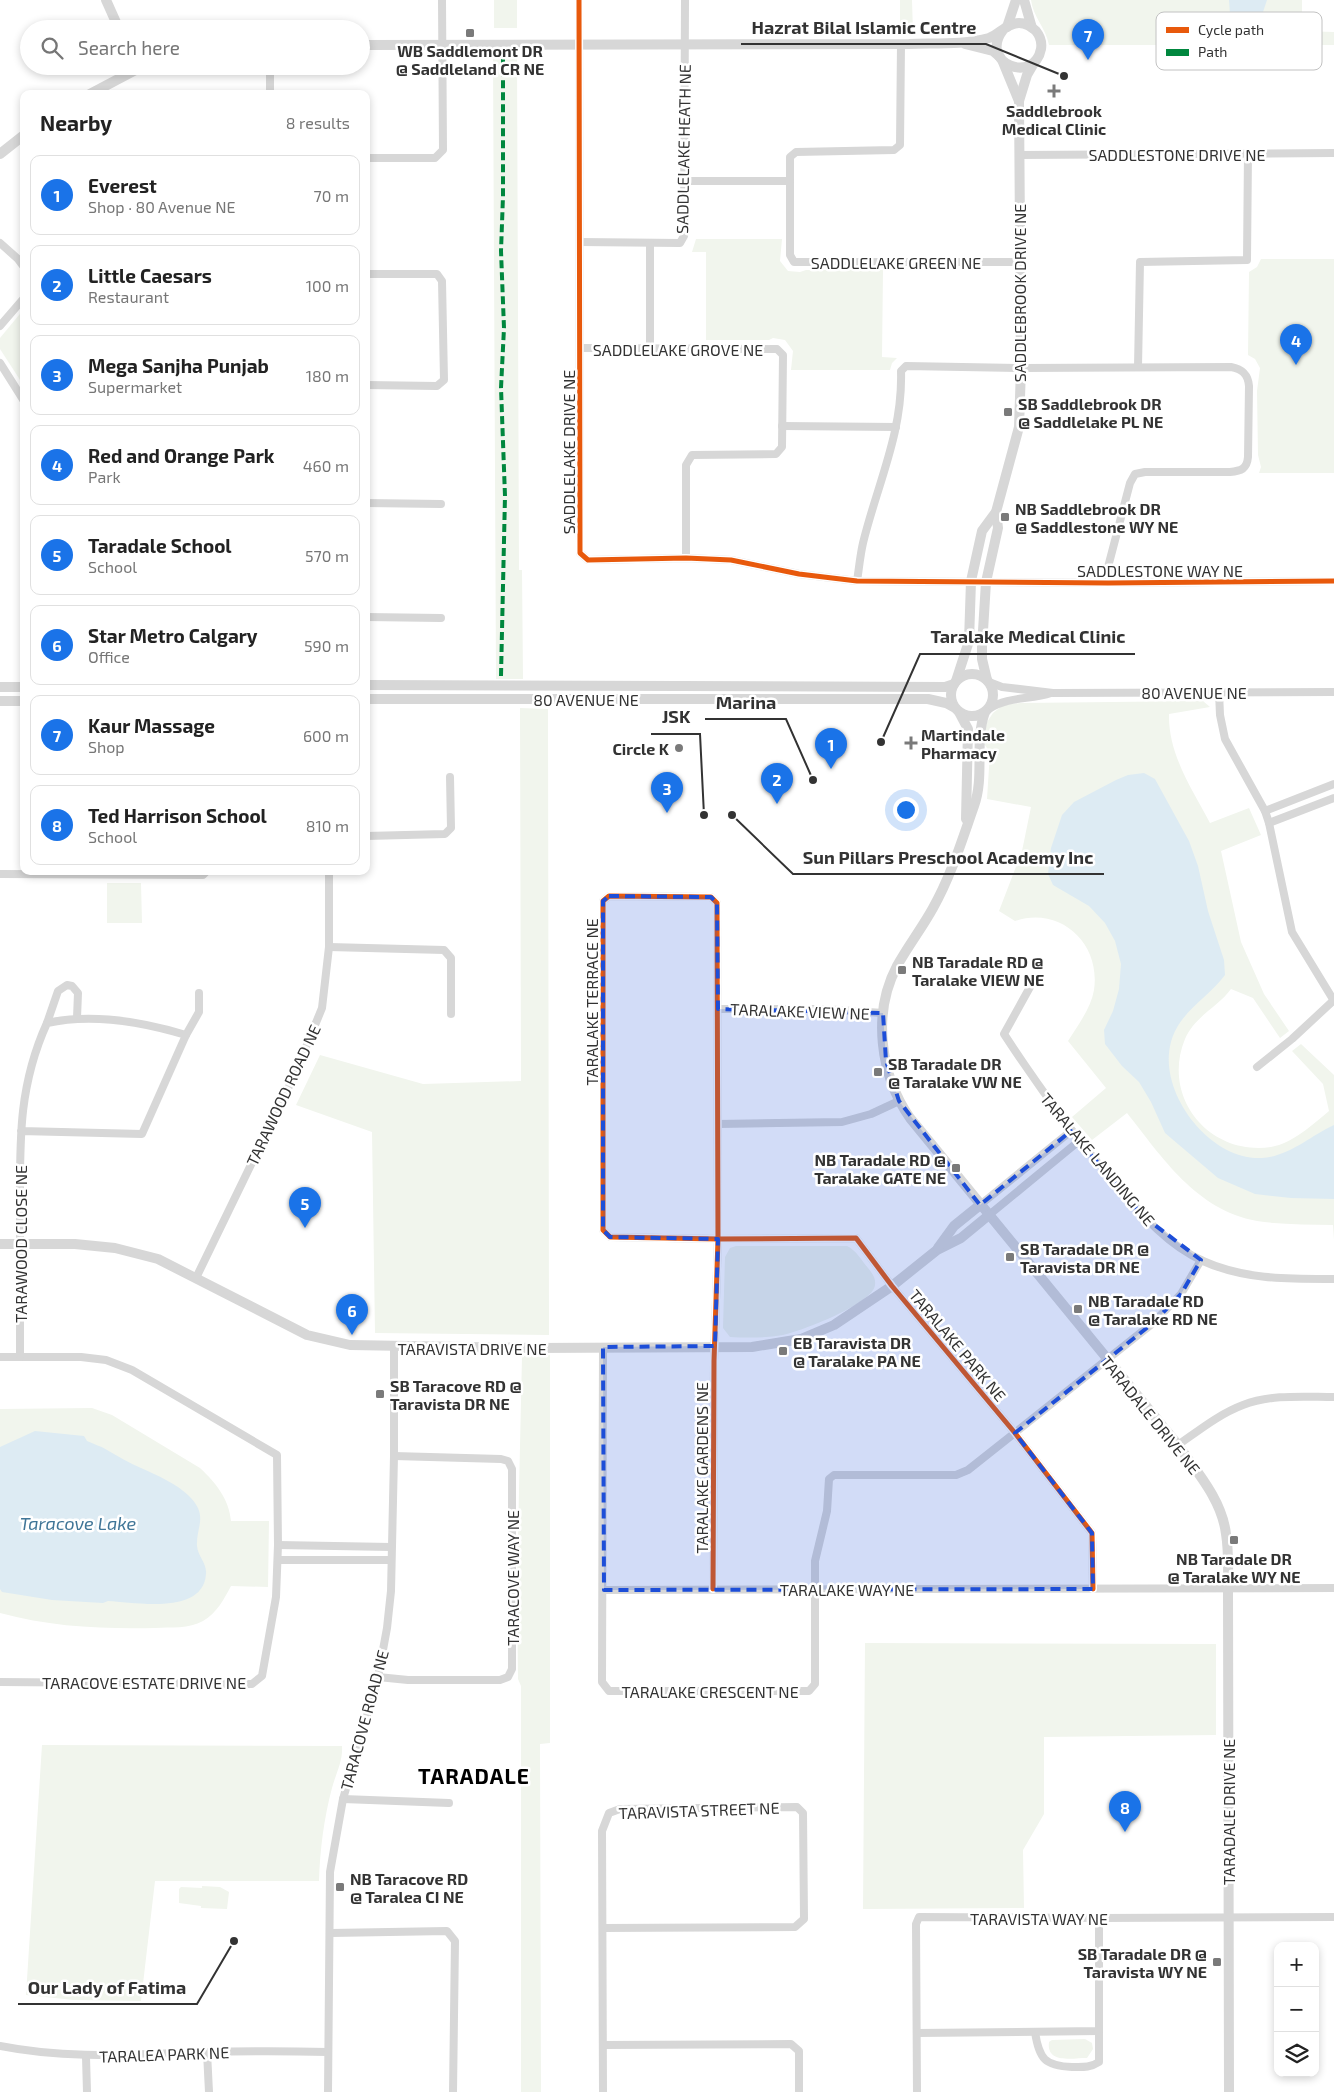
<!DOCTYPE html>
<meta charset="utf-8">
<style>
:root{--surface:#fff;--page:#f6f6f6;--text:#222;--muted:#767676;--line:#e0e0e0;--accent:#1a73e8}
body{margin:0;font-family:"Exo 2",sans-serif;background:var(--page);color:var(--text)}
.controls{position:absolute;right:15px;bottom:15px;display:grid;overflow:hidden;border-radius:10px;box-shadow:0 2px 8px #0003}
.controls button{width:45px;height:45px;display:grid;place-items:center;padding:0;border:0;border-bottom:1px solid var(--line);background:var(--surface);color:var(--text);font:25px sans-serif}
.you{position:absolute;left:905px;top:809px;width:18px;height:18px;margin:-12px;border:4px solid #fff;border-radius:50%;background:#1a73e8;box-shadow:0 0 0 8px #1a73e833}
.badge{display:grid;place-items:center;width:32px;height:32px;border-radius:50%;background:var(--accent);color:#fff;font-size:16px;font-weight:700}
.pin{position:absolute;translate:-50% -41px;filter:drop-shadow(0 1px 2px #0008)}
.pin::after{content:'';position:absolute;top:26px;width:18px;height:15px;background:inherit;clip-path:polygon(0 0,100% 0,50% 100%)}
.list{margin:0;padding:0;list-style:none}
h2{display:flex;justify-content:space-between;align-items:center;height:65px;margin:0;padding:0 20px;font-size:21px}
h2 small{font-size:16px;font-weight:400;color:var(--muted)}
.list li{display:grid;grid-template-columns:32px 1fr auto;gap:15px;align-items:center;box-sizing:border-box;height:80px;margin:0 10px 10px;padding:0 10px;border:1px solid var(--line);border-radius:10px}
.list b{display:block;font-size:19px;white-space:nowrap}
.list p{margin:0;font-size:16px;white-space:nowrap;color:var(--muted)}
.list em{font-size:16px;font-style:normal;color:var(--muted)}
.icon{flex:none;width:28px;height:28px;fill:none;stroke:currentColor;stroke-width:2;stroke-linecap:round;stroke-linejoin:round}
.map{position:relative;flex:none;width:1334px;height:2092px;overflow:hidden}
.search{position:absolute;background:var(--surface);box-shadow:0 2px 8px #0003;left:20px;top:20px;width:350px;height:55px;display:flex;align-items:center;gap:12px;box-sizing:border-box;padding:0 18px;border-radius:28px;color:var(--muted);font-size:19px}
.panel{position:absolute;background:var(--surface);box-shadow:0 2px 8px #0003;left:20px;top:90px;width:350px;height:785px;border-radius:10px}
.map>svg:first-child{display:block}
.green{fill:#f1f5ed}
.water{fill:#ddebf3}
.lines{fill:none;stroke-linecap:round;stroke-linejoin:round}
.minor{stroke:#d7d7d7;stroke-width:8}
.tertiary{stroke:#d7d7d7;stroke-width:10}
.quiet{stroke:#00873e;stroke-width:4;stroke-dasharray:8 4;stroke-linecap:butt}
.cycleway-casing{stroke:#fff;stroke-width:8}
.cycleway{stroke:#e8590c;stroke-width:5}
.marked{fill:#1d4ed8;fill-opacity:0.2;stroke:#1d4ed8;stroke-width:4;stroke-dasharray:10 6;stroke-linejoin:round}
.poi-dot{fill:#7a7a7a;stroke:#fff;stroke-width:2}
.labels{text-anchor:middle;dominant-baseline:central;stroke-width:5;stroke-linejoin:round;paint-order:stroke}
.poi-label{font-size:16px;font-weight:bold;fill:#333;stroke:#fff;text-anchor:start}
.street-label{font-size:16px;fill:#333;stroke:#fff}
.water-label{font-size:18px;font-style:italic;fill:#3f7597;stroke:#fff}
.district-label{font-size:21px;font-weight:bold;letter-spacing:1px;fill:#000;stroke:#fff}
.key{fill:#fff;stroke:#c2c2c2;stroke-width:1}
.key-label{font-size:14px;fill:#333}
.leader{fill:none;stroke:#333;stroke-width:2}
.callout-dot{fill:#333;stroke:#fff;stroke-width:2}
.callout-label{font-size:18px;text-anchor:middle;font-weight:bold;fill:#333;stroke:#fff;stroke-width:5;stroke-linejoin:round;paint-order:stroke}
</style>
<div class="map">
<svg width="1334" height="2092" viewBox="0 0 1334 2092">
<rect width="100%" height="100%" fill="#fff"/>
<g class="green">
<rect x="494" y="0" width="23" height="28"/>
<polygon points="900,0 912,0 913,33 900,33"/>
<path d="M1031,0H1302V31L1334,32V45H1049C1046,28 1033,17 1031,0Z"/>
<polygon points="493,56 517,56 519,570 522,570 523,679 496,679"/>
<polygon points="696,239 782,239 780,261 788,271 800,272 806,270 883,270 882,357 897,358 892,363 890,370 791,370 793,351 785,340 773,338 769,340 706,340 706,252 692,252"/>
<polygon points="1261,259 1334,259 1334,473 1259,473 1261,467 1258,455 1257,391 1260,368 1255,359 1248,355 1249,272 1257,267"/>
<polygon points="24,309 24,386 0,349 0,338"/>
<path d="M1203,701L1210,707L1169,714C1168,754 1192,789 1210,823L1249,808L1261,835L1221,851L1241,942L1264,994L1289,1031L1280,1038L1253,998L1231,989C1218,1007 1195,1016 1185,1039C1161,1097 1209,1156 1271,1147C1293,1143 1312,1125 1329,1111L1323,1084L1292,1051L1301,1044L1334,1075V1240L1333,1225C1308,1224 1282,1225 1257,1221C1196,1210 1162,1157 1127,1113L1092,1140L1072,1117L1106,1088L1068,1041C1078,1025 1091,1008 1094,990C1101,943 1060,906 1015,921L999,911L1022,851L1031,807L987,799L990,752L984,744V736L987,722L993,713L1003,705L1021,703Z"/>
<polygon points="520,708 548,709 549,1335 375,1333 372,1132 296,1105 320,1055 423,1084 521,1081"/>
<polygon points="107,883 141,883 142,923 107,923"/>
<path d="M736,1246H847C856,1250 862,1261 868,1268C872,1273 876,1278 875,1285C873,1304 801,1331 783,1335C765,1338 747,1338 730,1337L723,1328L725,1257L730,1248Z"/>
<polygon points="550,1355 550,1743 540,1744 541,2092 521,2092 521,1686 518,1679 517,1582 522,1356"/>
<path d="M92,1408L112,1415L200,1468C216,1483 229,1499 231,1521H269L268,1587L231,1586C224,1599 217,1613 203,1621C189,1629 171,1627 155,1628C102,1629 51,1627 0,1613V1409Z"/>
<polygon points="865,1643 1216,1644 1216,1735 1044,1737 1044,1814 1023,1850 1024,1908 863,1909"/>
<path d="M42,1745L342,1746C343,1761 336,1773 332,1788C324,1818 320,1849 319,1881H155L141,2001L74,2000L26,1995Z"/>
<polygon points="202,1886 220,1887 229,1892 227,1909 201,1908 201,1906 179,1903 179,1889 181,1887 202,1888"/>
<path d="M1085,2039L1092,2043L1093,2049L1087,2058C1073,2058 1046,2064 1049,2042L1052,2040Z"/>
</g>
<g class="water">
<polygon points="1229,0 1267,0 1263,12 1256,14 1230,14"/>
<path d="M1144,773L1155,779L1189,841L1198,866L1208,911L1224,960L1225,975C1208,998 1179,1012 1171,1042C1157,1092 1210,1161 1262,1158C1290,1156 1310,1136 1334,1125V1199L1291,1198L1255,1194L1218,1178L1165,1133L1151,1102L1139,1082L1122,1066L1105,1044L1104,1030L1113,1011L1119,989L1121,964L1115,941L1105,923L1089,906L1053,885L1048,874L1051,848L1062,815L1074,802L1116,780L1128,775Z"/>
<path d="M35,1431L84,1436L87,1441C93,1444 101,1446 107,1450C118,1456 129,1463 141,1468C157,1475 177,1484 189,1496C209,1516 196,1526 197,1546C198,1557 207,1563 206,1574C203,1616 134,1602 108,1601L103,1603L52,1600L2,1592L0,1589V1447Z"/>
</g>
<g class="lines">
<g class="minor">
<polyline points="579,0 580,553 588,560 686,558 731,560 799,574 857,581 1108,583 1334,581"/>
<polyline points="901,44 900,145 894,150 796,152 790,157 790,255 794,262 1019,262"/>
<polyline points="270,66 270,94"/>
<polyline points="1019,155 1334,153"/>
<polyline points="366,158 435,158 443,150 442,0"/>
<polyline points="685,181 790,181"/>
<polyline points="580,242 680,243 684,236 685,0"/>
<polyline points="0,243 18,259 24,267"/>
<polyline points="650,243 650,349"/>
<polyline points="366,274 437,274 442,281 444,380 437,386 366,385"/>
<polyline points="0,326 24,298"/>
<polyline points="581,348 777,349 783,355 782,447 776,454 692,455 686,465 686,558"/>
<polyline points="0,363 24,401"/>
<polyline points="1138,367 1140,262 1247,260 1248,153"/>
<polyline points="782,426 896,427"/>
<polyline points="366,503 441,504"/>
<path d="M857,581C859,569 860,556 863,543C877,485 903,433 901,371L906,366L1021,368L1231,367C1242,369 1248,374 1249,386L1248,457C1247,469 1241,471 1230,472H1145L1135,474L1130,483L1108,567V583"/>
<polyline points="366,617 441,618"/>
<polyline points="989,682 1002,687 1053,693 1334,692"/>
<polyline points="1219,692 1220,715 1225,739 1265,811 1269,823 1292,932 1334,1001"/>
<path d="M989,709C1008,696 1030,700 1051,693"/>
<polyline points="1265,811 1334,784"/>
<polyline points="1269,823 1334,798"/>
<polyline points="366,836 445,834 451,828 450,777"/>
<polyline points="0,874 203,875 207,871"/>
<polyline points="329,947 444,950 451,958 451,1014"/>
<path d="M1035,978L1004,1034C1038,1086 1072,1133 1113,1181C1139,1211 1165,1244 1203,1261C1245,1280 1289,1279 1334,1279"/>
<polyline points="718,1009 824,1009 883,1013"/>
<polyline points="47,1023 58,991 67,985 72,986 78,993 77,1018"/>
<polyline points="186,1035 199,1012 199,993"/>
<polyline points="1257,1067 1292,1039 1334,1000"/>
<polyline points="718,1124 842,1122 871,1114 899,1101"/>
<polyline points="980,1205 1071,1131"/>
<polyline points="989,1215 1079,1141"/>
<polyline points="196,1278 295,1074 322,1008 329,947 329,871"/>
<polyline points="603,1347 602,1682 609,1691 809,1691 815,1684 815,1561 827,1511 829,1479 834,1475 956,1475 968,1470 1153,1323 1181,1294 1201,1260"/>
<polyline points="0,1357 81,1357 106,1360 132,1370 277,1455 278,1545 276,1597 262,1676 252,1684 0,1682"/>
<path d="M20,1357C20,1310 20,1263 20,1217C20,1146 17,1089 47,1023C92,1013 143,1022 186,1035L142,1134L21,1131"/>
<path d="M1178,1445C1198,1431 1219,1414 1243,1405C1271,1394 1304,1397 1334,1397"/>
<polyline points="278,1545 391,1547"/>
<polyline points="278,1560 391,1560"/>
<polyline points="713,1589 714,1361 718,1239 717,903 711,897 609,896 603,901 603,1230 610,1237 718,1239 856,1238 892,1286 1015,1433 1092,1533 1093,1589"/>
<polyline points="604,1590 1334,1588"/>
<polyline points="378,1677 408,1680 500,1680 508,1677 512,1669 512,1469 508,1461 501,1459 394,1456"/>
<polyline points="343,1799 449,1803"/>
<polyline points="331,1933 447,1931 455,1941 453,2092"/>
<path d="M1035,2032C1039,2059 1045,2066 1072,2067C1082,2067 1090,2068 1099,2062V2031"/>
<polyline points="917,2033 1099,2031 1099,1918"/>
<polyline points="604,2045 791,2044 799,2051 799,2092"/>
<path d="M0,2046C70,2060 135,2054 206,2052C247,2051 288,2051 328,2052"/>
<polyline points="207,2052 209,2092"/>
<polyline points="86,2057 87,2092"/>
<polyline points="328,2092 330,1872 343,1799 378,1677 387,1628 391,1591 394,1456 394,1347"/>
<polyline points="603,2092 602,1831 609,1813 620,1809 797,1807 803,1813 804,1919 795,1927 603,1928"/>
<polyline points="917,2092 916,1924 919,1917 1099,1918 1334,1917"/>
</g>
<g class="tertiary">
<polyline points="106,0 119,29"/>
<polyline points="1024,0 1032,28"/>
<polyline points="1007,27 1016,0"/>
<polyline points="965,44 993,51 1000,57"/>
<path d="M361,45L909,44C935,43 964,45 989,38C1000,34 1007,23 1019,23C1026,23 1031,26 1036,31C1040,36 1042,43 1041,49C1034,85 978,63 1003,30"/>
<polyline points="90,94 143,66"/>
<polyline points="1019,101 1027,75 1034,63"/>
<polyline points="0,154 24,135"/>
<circle cx="972" cy="695" r="21"/>
<polyline points="987,680 982,659 982,647 986,582 998,528 996,512"/>
<polyline points="956,681 969,641 971,581 982,531 996,512 1019,427 1021,368 1019,101 1003,62"/>
<polyline points="366,685 945,687 954,684"/>
<polyline points="0,687 24,687"/>
<polyline points="366,699 928,699 946,703 955,708"/>
<polyline points="0,701 24,701"/>
<polyline points="959,712 968,729 966,819"/>
<path d="M985,712C974,742 985,776 974,806C962,840 951,876 933,908C922,928 908,946 897,966C872,1013 880,1075 910,1118L1178,1445C1197,1472 1222,1500 1226,1534C1229,1552 1228,1570 1228,1589L1229,2092"/>
<polyline points="0,1244 75,1244 115,1248 158,1259 307,1335 350,1345 532,1348 752,1347 801,1339 834,1325 892,1286 937,1250 961,1238 989,1215"/>
<polyline points="938,1248 954,1226 980,1205"/>
</g>
<polyline class="quiet" points="501,676 505,496 501,388 504,328 501,251 503,196 503,54"/>
<defs>
<g id="cycleway">
<polyline points="579,0 580,553 588,560 686,558 731,560 799,574 857,581 1108,583 1334,581"/>
<polyline points="713,1589 714,1361 718,1239 717,903 711,897 609,896 603,901 603,1230 610,1237 718,1239 856,1238 892,1286 1015,1433 1092,1533 1093,1589"/>
</g>
</defs>
<use href="#cycleway" class="cycleway-casing"/>
<use href="#cycleway" class="cycleway"/>
</g>
<path class="marked" d="M609,896L711,897L717,903L718,1009L883,1013L886,1061L899,1101L980,1205L1071,1131L1143,1216L1201,1260L1181,1294L1153,1323L1015,1433L1092,1533L1093,1589L604,1590L603,1347L715,1346L718,1239L610,1237L603,1230V901Z"/>
<g class="poi-dot">
<rect x="465" y="28" width="10" height="10" rx="2.5"/>
<path d="M1051.5 83.5h5v5h5v5h-5v5h-5v-5h-5v-5h5z"/>
<rect x="1003" y="407" width="10" height="10" rx="2.5"/>
<rect x="1000" y="512" width="10" height="10" rx="2.5"/>
<path d="M908.5 735.5h5v5h5v5h-5v5h-5v-5h-5v-5h5z"/>
<circle cx="679" cy="748" r="5"/>
<rect x="897" y="965" width="10" height="10" rx="2.5"/>
<rect x="873" y="1067" width="10" height="10" rx="2.5"/>
<rect x="951" y="1163" width="10" height="10" rx="2.5"/>
<rect x="1005" y="1252" width="10" height="10" rx="2.5"/>
<rect x="1073" y="1304" width="10" height="10" rx="2.5"/>
<rect x="778" y="1346" width="10" height="10" rx="2.5"/>
<rect x="375" y="1389" width="10" height="10" rx="2.5"/>
<rect x="1229" y="1535" width="10" height="10" rx="2.5"/>
<rect x="335" y="1882" width="10" height="10" rx="2.5"/>
<rect x="1212" y="1957" width="10" height="10" rx="2.5"/>
</g>
<g class="labels">
<g class="poi-label">
<text x="470" y="50" text-anchor="middle">WB Saddlemont DR<tspan x="470" dy="18">@ Saddleland CR NE</tspan></text>
<text x="1054" y="110" text-anchor="middle">Saddlebrook<tspan x="1054" dy="18">Medical Clinic</tspan></text>
<text x="1018" y="403">SB Saddlebrook DR<tspan x="1018" dy="18">@ Saddlelake PL NE</tspan></text>
<text x="1015" y="508">NB Saddlebrook DR<tspan x="1015" dy="18">@ Saddlestone WY NE</tspan></text>
<text x="921" y="734">Martindale<tspan x="921" dy="18">Pharmacy</tspan></text>
<text x="669" y="748" text-anchor="end">Circle K</text>
<text x="912" y="961">NB Taradale RD @<tspan x="912" dy="18">Taralake VIEW NE</tspan></text>
<text x="888" y="1063">SB Taradale DR<tspan x="888" dy="18">@ Taralake VW NE</tspan></text>
<text x="946" y="1159" text-anchor="end">NB Taradale RD @<tspan x="946" dy="18">Taralake GATE NE</tspan></text>
<text x="1020" y="1248">SB Taradale DR @<tspan x="1020" dy="18">Taravista DR NE</tspan></text>
<text x="1088" y="1300">NB Taradale RD<tspan x="1088" dy="18">@ Taralake RD NE</tspan></text>
<text x="793" y="1342">EB Taravista DR<tspan x="793" dy="18">@ Taralake PA NE</tspan></text>
<text x="390" y="1385">SB Taracove RD @<tspan x="390" dy="18">Taravista DR NE</tspan></text>
<text x="1234" y="1558" text-anchor="middle">NB Taradale DR<tspan x="1234" dy="18">@ Taralake WY NE</tspan></text>
<text x="350" y="1878">NB Taracove RD<tspan x="350" dy="18">@ Taralea CI NE</tspan></text>
<text x="1207" y="1953" text-anchor="end">SB Taradale DR @<tspan x="1207" dy="18">Taravista WY NE</tspan></text>
</g>
<g class="street-label">
<text transform="translate(683 149) rotate(-89)">SADDLELAKE HEATH NE</text>
<text x="1177" y="154">SADDLESTONE DRIVE NE</text>
<text x="896" y="262">SADDLELAKE GREEN NE</text>
<text transform="translate(1019 293) rotate(-90)">SADDLEBROOK DRIVE NE</text>
<text x="678" y="349">SADDLELAKE GROVE NE</text>
<text transform="translate(568 452) rotate(-90)">SADDLELAKE DRIVE NE</text>
<text x="1160" y="570">SADDLESTONE WAY NE</text>
<text x="1194" y="692">80 AVENUE NE</text>
<text x="586" y="699">80 AVENUE NE</text>
<text transform="translate(591 1002) rotate(-90)">TARALAKE TERRACE NE</text>
<text transform="translate(800 1011) rotate(2)">TARALAKE VIEW NE</text>
<text transform="translate(283 1095) rotate(-65)">TARAWOOD ROAD NE</text>
<text transform="translate(1098 1159) rotate(50)">TARALAKE LANDING NE</text>
<text transform="translate(20 1244) rotate(-90)">TARAWOOD CLOSE NE</text>
<text transform="translate(958 1345) rotate(50)">TARALAKE PARK NE</text>
<text x="472" y="1348">TARAVISTA DRIVE NE</text>
<text transform="translate(1151 1415) rotate(51)">TARADALE DRIVE NE</text>
<text transform="translate(701 1468) rotate(-90)">TARALAKE GARDENS NE</text>
<text transform="translate(512 1578) rotate(-90)">TARACOVE WAY NE</text>
<text x="847" y="1589">TARALAKE WAY NE</text>
<text x="144" y="1682">TARACOVE ESTATE DRIVE NE</text>
<text x="710" y="1691">TARALAKE CRESCENT NE</text>
<text transform="translate(364 1720) rotate(-75)">TARACOVE ROAD NE</text>
<text transform="translate(699 1810) rotate(-2)">TARAVISTA STREET NE</text>
<text transform="translate(1228 1812) rotate(-90)">TARADALE DRIVE NE</text>
<text x="1039" y="1918">TARAVISTA WAY NE</text>
<text transform="translate(164 2054) rotate(-2)">TARALEA PARK NE</text>
</g>
<g class="water-label">
<text x="78" y="1523">Taracove Lake</text>
</g>
<g class="district-label">
<text x="474" y="1775">TARADALE</text>
</g>
</g>
<rect x="1156" y="12" width="166" height="58" rx="8" class="key"/>
<rect x="1166" y="27" width="23" height="6" fill="#e8590c"/>
<rect x="1166" y="49" width="23" height="7" fill="#00873e"/>
<g class="key-label">
<text x="1198" y="35">Cycle path</text>
<text x="1198" y="57">Path</text>
</g>
<path class="leader" d="M1064 76L986 44H741M881 742L920 654H1135M813 780L786 719H705M704 815L700 734H651M732 815L793 874H1104M234 1941L197 2004H18"/>
<g class="callout-dot">
<circle cx="1064" cy="76" r="5"/>
<circle cx="881" cy="742" r="5"/>
<circle cx="813" cy="780" r="5"/>
<circle cx="704" cy="815" r="5"/>
<circle cx="732" cy="815" r="5"/>
<circle cx="234" cy="1941" r="5"/>
</g>
<g class="callout-label">
<text x="864" y="34">Hazrat Bilal Islamic Centre</text>
<text x="1028" y="643">Taralake Medical Clinic</text>
<text x="746" y="709">Marina</text>
<text x="676" y="723">JSK</text>
<text x="948" y="864">Sun Pillars Preschool Academy Inc</text>
<text x="107" y="1994">Our Lady of Fatima</text>
</g>
</svg>
<div class="controls">
<button>+</button>
<button>−</button>
<button><svg class="icon" aria-label="layers" viewBox="0 0 24 24"><path d="M12 4l9 5-9 5-9-5zM3 14l9 5 9-5"/></svg></button>
</div>
<div class="you"></div>
<div class="pin badge" style="left:831px;top:769px">1</div>
<div class="pin badge" style="left:777px;top:804px">2</div>
<div class="pin badge" style="left:667px;top:813px">3</div>
<div class="pin badge" style="left:1296px;top:365px">4</div>
<div class="pin badge" style="left:305px;top:1228px">5</div>
<div class="pin badge" style="left:352px;top:1335px">6</div>
<div class="pin badge" style="left:1088px;top:60px">7</div>
<div class="pin badge" style="left:1125px;top:1832px">8</div>
<div class="search"><svg class="icon" aria-label="search" viewBox="0 0 24 24"><circle cx="10" cy="10" r="6"/><path d="M15 15l6 6"/></svg>Search here</div>
<section class="panel">
<h2>Nearby<small>8 results</small></h2>
<ul class="list">
<li><span class="badge">1</span><div><b>Everest</b><p>Shop · 80 Avenue NE</p></div><em>70 m</em></li>
<li><span class="badge">2</span><div><b>Little Caesars</b><p>Restaurant</p></div><em>100 m</em></li>
<li><span class="badge">3</span><div><b>Mega Sanjha Punjab</b><p>Supermarket</p></div><em>180 m</em></li>
<li><span class="badge">4</span><div><b>Red and Orange Park</b><p>Park</p></div><em>460 m</em></li>
<li><span class="badge">5</span><div><b>Taradale School</b><p>School</p></div><em>570 m</em></li>
<li><span class="badge">6</span><div><b>Star Metro Calgary</b><p>Office</p></div><em>590 m</em></li>
<li><span class="badge">7</span><div><b>Kaur Massage</b><p>Shop</p></div><em>600 m</em></li>
<li><span class="badge">8</span><div><b>Ted Harrison School</b><p>School</p></div><em>810 m</em></li>
</ul>
</section>
</div>
